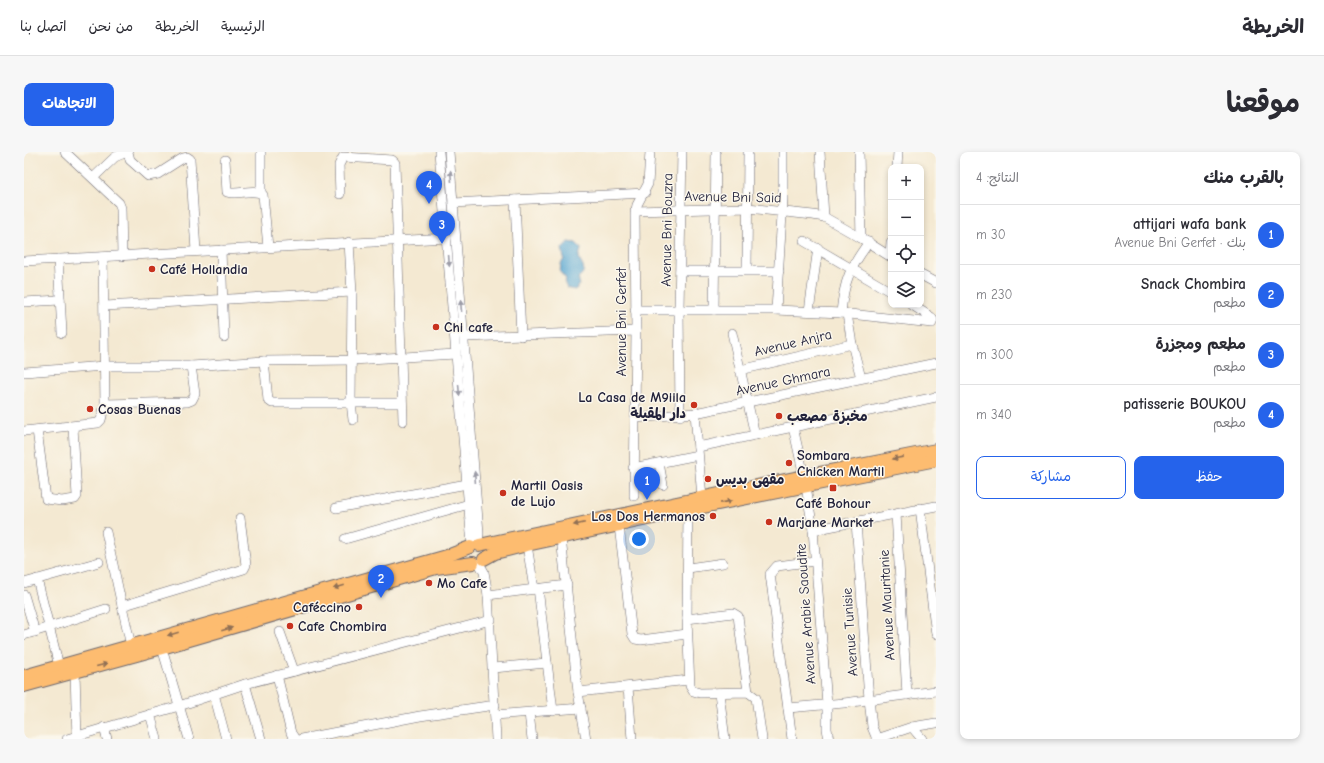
<!DOCTYPE html>
<html lang="ar">
<meta charset="utf-8">
<style>
:root{--surface:#fff;--page:#f7f7f7;--text:#2b2b33;--muted:#7c7c81;--line:#e1e1e2;--accent:#2563eb}
body{margin:0;font-family:"Comic Neue","Playpen Sans Arabic",sans-serif;background:var(--page);color:var(--text);direction:rtl}
.controls{position:absolute;right:12px;top:12px;display:grid;overflow:hidden;border-radius:8px;box-shadow:0 2px 6px #0003}
.controls button{width:36px;height:36px;display:grid;place-items:center;padding:0;border:0;border-bottom:1px solid var(--line);background:var(--surface);color:var(--text);font:20px sans-serif}
.you{position:absolute;left:615px;top:387px;width:14px;height:14px;margin:-10px;border:3px solid #fff;border-radius:50%;background:#1a73e8;box-shadow:0 0 0 6px #1a73e833}
.badge{display:grid;place-items:center;width:26px;height:26px;border-radius:50%;background:var(--accent);color:#fff;font-size:13px;font-weight:700}
.pin{position:absolute;translate:-50% -33px;filter:drop-shadow(0 1px 2px #0008)}
.pin::after{content:'';position:absolute;top:21px;width:14px;height:12px;background:inherit;clip-path:polygon(0 0,100% 0,50% 100%)}
.list{margin:0;padding:0;list-style:none}
h2{display:flex;justify-content:space-between;align-items:center;height:52px;margin:0;padding:0 16px;font-size:17px}
h2 small{font-size:13px;font-weight:400;color:var(--muted)}
.list li{display:grid;grid-template-columns:26px 1fr auto;gap:12px;align-items:center;box-sizing:border-box;height:60px;padding:0 16px;border-top:1px solid var(--line)}
.list b{display:block;font-size:15px;white-space:nowrap}
.list p{margin:0;font-size:13px;white-space:nowrap;color:var(--muted)}
.list em{font-size:13px;font-style:normal;color:var(--muted)}
.actions{display:flex;gap:8px;padding:12px 16px}
.actions a{flex:1;padding:9px 0;border:1px solid var(--accent);border-radius:8px;text-align:center;font-size:14px;color:var(--accent)}
.actions .main{background:var(--accent);color:#fff}
.icon{flex:none;width:22px;height:22px;fill:none;stroke:currentColor;stroke-width:2;stroke-linecap:round;stroke-linejoin:round}
.map{position:relative;flex:none;width:912px;height:587px;overflow:hidden;direction:ltr;border-radius:8px}
header{display:flex;align-items:center;gap:24px;box-sizing:border-box;height:56px;padding:0 20px;background:var(--surface);border-bottom:1px solid var(--line)}
header strong{font-size:19px}
nav{display:flex;gap:22px;margin-inline-start:auto;font-size:14px}
.intro{display:flex;align-items:center;justify-content:space-between;box-sizing:border-box;height:96px;padding:0 24px}
h1{margin:0;font-size:28px}
.button{padding:10px 18px;border-radius:8px;background:var(--accent);color:#fff;font-size:14px;font-weight:700}
main{display:flex;gap:24px;padding:0 24px}
aside{flex:1;background:var(--surface);border-radius:8px;box-shadow:0 2px 6px #0003}
.map>svg:first-child{display:block}
.water{fill:#57a6d1;stroke:#3c6486}
.lines{fill:none;stroke-linecap:round;stroke-linejoin:round}
.minor-casing{stroke:#6c6870;stroke-width:10}
.major-casing{stroke:#6c6870;stroke-width:14}
.minor{stroke:#fff;stroke-width:9}
.major{stroke:#fdbc6f;stroke-width:12}
.oneway{fill:#9c9ca7}
.oneway2{fill:#906f55}
.poi-dot{fill:#c8321e;stroke:#fbf7ec;stroke-width:1.5}
.labels{text-anchor:middle;dominant-baseline:central;stroke-width:3;stroke-linejoin:round;paint-order:stroke}
.street-label{font-size:14px;fill:#22223b;stroke:#fbf7ec}
.poi-label{font-size:14px;font-weight:bold;fill:#22223b;stroke:#fbf7ec;text-anchor:start}
</style>
<header>
<strong>الخريطة</strong>
<nav><a>الرئيسية</a><a>الخريطة</a><a>من نحن</a><a>اتصل بنا</a></nav>
</header>
<div class="intro"><h1>موقعنا</h1><a class="button">الاتجاهات</a></div>
<main>
<aside>
<h2>بالقرب منك<small>النتائج: 4</small></h2>
<ul class="list">
<li><span class="badge">1</span><div><b>attijari wafa bank</b><p>بنك · Avenue Bni Gerfet</p></div><em>30 m</em></li>
<li><span class="badge">2</span><div><b>Snack Chombira</b><p>مطعم</p></div><em>230 m</em></li>
<li><span class="badge">3</span><div><b>مطعم ومجزرة</b><p>مطعم</p></div><em>300 m</em></li>
<li><span class="badge">4</span><div><b>patisserie BOUKOU</b><p>مطعم</p></div><em>340 m</em></li>
</ul>
<div class="actions"><a class="main">حفظ</a><a>مشاركة</a></div>
</aside>
<div class="map">
<svg width="912" height="587" viewBox="0 0 912 587">
<rect width="100%" height="100%" fill="#fbf7ec"/>
<filter id="ink" filterUnits="userSpaceOnUse"><feTurbulence type="fractalNoise" baseFrequency=".025" numOctaves="2"/><feDisplacementMap in="SourceGraphic" scale="8" xChannelSelector="R" yChannelSelector="G"/><feConvolveMatrix kernelMatrix="1 2 1 2 8 2 1 2 1" color-interpolation-filters="sRGB"/></filter>
<filter id="wash" filterUnits="userSpaceOnUse"><feTurbulence type="fractalNoise" baseFrequency=".012" numOctaves="4" result="noise"/><feDisplacementMap in="SourceGraphic" scale="16" xChannelSelector="R" yChannelSelector="G"/><feGaussianBlur stdDeviation="0.9" result="paint"/><feColorMatrix in="noise" values="0 0 0 0 0 0 0 0 0 0 0 0 0 0 0 0 0 1.4 0 .05"/><feComposite in="paint" operator="in"/></filter>
<g filter="url(#wash)">
<rect width="100%" height="100%" fill="#f4e9d2"/>
<path class="water" d="M545,90L552,91L557,96C557,100 555,102 555,105C555,113 566,116 554,126L556,133L551,138L543,136L541,132L542,127L536,120L537,112L540,107L538,96Z"/>
</g>
<g filter="url(#ink)">
<g class="lines">
<defs>
<g id="minor">
<polyline points="41,0 95,51 97,56 98,104"/>
<polyline points="104,0 106,8 124,24 134,22 159,6 163,5 166,7 172,99"/>
<polyline points="415,0 448,393"/>
<polyline points="425,0 455,381 454,392"/>
<polyline points="796,0 800,65"/>
<polyline points="835,0 837,86"/>
<path d="M201,8L203,40C214,44 230,35 239,43L244,95"/>
<polyline points="873,15 874,0"/>
<polyline points="69,26 91,5 103,0"/>
<polyline points="237,41 237,0"/>
<polyline points="316,42 315,13 319,5 368,8 371,11 379,269"/>
<polyline points="491,48 497,184"/>
<polyline points="429,51 621,41"/>
<polyline points="611,59 724,56 789,63 800,65 837,86 867,105"/>
<polyline points="780,89 867,140"/>
<polyline points="325,90 328,140 327,250 329,268"/>
<polyline points="197,98 200,185"/>
<polyline points="866,104 867,90"/>
<polyline points="34,107 38,181"/>
<polyline points="0,109 423,86"/>
<polyline points="723,118 724,0"/>
<polyline points="656,119 755,119"/>
<polyline points="897,123 912,131"/>
<polyline points="0,150 36,148"/>
<polyline points="81,154 328,140"/>
<polyline points="611,158 752,158 817,161 908,171 909,168 907,165 888,153"/>
<polyline points="690,158 692,0"/>
<polyline points="752,158 759,47 759,0"/>
<polyline points="785,159 794,96"/>
<path d="M817,161C820,128 826,116 845,90"/>
<polyline points="823,162 828,192 837,226"/>
<polyline points="708,181 731,283"/>
<polyline points="440,185 612,179"/>
<polyline points="240,209 244,248 248,251 378,251"/>
<polyline points="716,218 828,192"/>
<polyline points="0,220 81,214 167,214 240,209 328,208 432,202"/>
<polyline points="81,252 163,250 168,248 171,242 167,214"/>
<polyline points="671,261 678,346"/>
<polyline points="656,264 655,157 658,0"/>
<polyline points="611,266 671,261 912,211"/>
<polyline points="769,275 780,324"/>
<polyline points="13,278 22,347 38,349 51,347 53,344 49,275"/>
<polyline points="0,279 74,271 77,268 81,252 79,105"/>
<polyline points="674,295 912,245"/>
<polyline points="635,311 639,333"/>
<polyline points="609,316 674,303"/>
<polyline points="782,334 789,378 803,552 803,577 805,587"/>
<polyline points="610,344 612,179 611,62 613,53 624,32 626,0"/>
<polyline points="312,356 443,332"/>
<polyline points="896,356 912,482"/>
<polyline points="664,359 663,467 666,534 669,539 676,541 724,540 732,546 738,587"/>
<polyline points="872,362 883,543"/>
<polyline points="832,370 845,547 848,575 853,587"/>
<polyline points="595,374 608,482 611,487 617,488 663,482"/>
<polyline points="789,378 912,354"/>
<polyline points="82,380 98,454"/>
<polyline points="537,386 554,540 562,587"/>
<polyline points="321,387 445,352"/>
<polyline points="503,393 510,437"/>
<polyline points="455,411 460,420 464,443 472,587"/>
<polyline points="664,416 699,411"/>
<polyline points="13,427 35,514"/>
<polyline points="0,431 75,410"/>
<polyline points="514,436 529,559"/>
<polyline points="0,443 11,480"/>
<polyline points="464,443 543,433"/>
<polyline points="663,467 709,461 714,464 724,540"/>
<polyline points="256,480 270,519"/>
<polyline points="0,483 82,457"/>
<polyline points="107,494 98,454 220,417 222,413 216,366"/>
<polyline points="138,496 165,587"/>
<polyline points="469,516 523,511"/>
<polyline points="51,520 53,587"/>
<polyline points="253,523 267,581 271,587"/>
<polyline points="221,532 237,587"/>
<polyline points="604,535 608,587"/>
<polyline points="554,540 665,528"/>
<polyline points="695,541 701,587"/>
<polyline points="190,542 202,587"/>
<polyline points="764,556 820,551 912,539"/>
<polyline points="505,561 508,587"/>
<polyline points="126,562 133,587"/>
<polyline points="471,563 557,556"/>
<polyline points="80,575 83,587"/>
<polyline points="888,575 898,587"/>
<polyline points="43,587 155,554 221,532 467,468"/>
<polyline points="277,587 396,564 471,553"/>
<polyline points="768,587 746,422 753,414 791,409"/>
<polyline points="852,587 888,575 912,571"/>
</g>
<g id="major">
<polyline points="455,393 780,324 912,298"/>
<polyline points="460,407 471,401 503,393 689,353 912,308"/>
<polyline points="0,524 423,404 446,395"/>
<polyline points="0,534 138,496 412,416 449,411"/>
</g>
</defs>
<use href="#minor" class="minor-casing"/>
<use href="#major" class="major-casing"/>
<use href="#minor" class="minor"/>
<use href="#major" class="major"/>
</g>
<defs><path id="oneway-solid" d="M-6-.8H1V-3.2L6.5 0L1 3.2V.8H-6Z"/></defs>
<g class="oneway">
<use href="#oneway-solid" transform="translate(427 24) rotate(-95)"/>
<use href="#oneway-solid" transform="translate(425 109) rotate(86)"/>
<use href="#oneway-solid" transform="translate(437 154) rotate(-95)"/>
<use href="#oneway-solid" transform="translate(435 238) rotate(85)"/>
<use href="#oneway-solid" transform="translate(451 325) rotate(-94)"/>
</g>
<g class="oneway2">
<use href="#oneway-solid" transform="translate(874 306) rotate(169)"/>
<use href="#oneway-solid" transform="translate(702 350) rotate(-11)"/>
<use href="#oneway-solid" transform="translate(555 372) rotate(168)"/>
<use href="#oneway-solid" transform="translate(315 435) rotate(164)"/>
<use href="#oneway-solid" transform="translate(203 477) rotate(-16)"/>
<use href="#oneway-solid" transform="translate(149 482) rotate(164)"/>
<use href="#oneway-solid" transform="translate(78 513) rotate(-15)"/>
</g>
</g>
<g class="poi-dot">
<circle cx="128" cy="117" r="4"/>
<circle cx="412" cy="175" r="4"/>
<circle cx="670" cy="253" r="4"/>
<circle cx="66" cy="257" r="4"/>
<circle cx="755" cy="264" r="4"/>
<circle cx="765" cy="311" r="4"/>
<circle cx="684" cy="327" r="4"/>
<rect x="805" y="332" width="8" height="8" rx="2"/>
<circle cx="479" cy="341" r="4"/>
<circle cx="689" cy="364" r="4"/>
<circle cx="745" cy="370" r="4"/>
<circle cx="405" cy="431" r="4"/>
<circle cx="335" cy="455" r="4"/>
<circle cx="266" cy="474" r="4"/>
</g>
<g class="labels">
<g class="street-label">
<text transform="translate(709 45) rotate(1)">Avenue Bni Said</text>
<text transform="translate(643 78) rotate(-89)">Avenue Bni Bouzra</text>
<text transform="translate(597 170) rotate(-90)">Avenue Bni Gerfet</text>
<text transform="translate(769 191) rotate(-13)">Avenue Anjra</text>
<text transform="translate(759 229) rotate(-12)">Avenue Ghmara</text>
<text transform="translate(863 453) rotate(-93)">Avenue Mauritanie</text>
<text transform="translate(782 462) rotate(-94)">Avenue Arabie Saoudite</text>
<text transform="translate(826 480) rotate(-94)">Avenue Tunisie</text>
</g>
<g class="poi-label">
<text x="136" y="117">Café Hollandia</text>
<text x="420" y="175">Chi cafe</text>
<text x="662" y="245" text-anchor="end">La Casa de M9iila<tspan x="662" dy="16">دار المقيلة</tspan></text>
<text x="74" y="257">Cosas Buenas</text>
<text x="763" y="264">مخبزة مصعب</text>
<text x="773" y="303">Sombara<tspan x="773" dy="16">Chicken Martil</tspan></text>
<text x="692" y="327">مقهى بديس</text>
<text x="487" y="333">Martil Oasis<tspan x="487" dy="16">de Lujo</tspan></text>
<text x="809" y="351" text-anchor="middle">Café Bohour</text>
<text x="681" y="364" text-anchor="end">Los Dos Hermanos</text>
<text x="753" y="370">Marjane Market</text>
<text x="413" y="431">Mo Cafe</text>
<text x="327" y="455" text-anchor="end">Caféccino</text>
<text x="274" y="474">Cafe Chombira</text>
</g>
</g>
</svg>
<div class="controls">
<button>+</button>
<button>−</button>
<button><svg class="icon" aria-label="locate" viewBox="0 0 24 24"><circle cx="12" cy="12" r="6"/><path d="M12 2v4M12 18v4M2 12h4M18 12h4"/></svg></button>
<button><svg class="icon" aria-label="layers" viewBox="0 0 24 24"><path d="M12 4l9 5-9 5-9-5zM3 14l9 5 9-5"/></svg></button>
</div>
<div class="you"></div>
<div class="pin badge" style="left:623px;top:348px">1</div>
<div class="pin badge" style="left:357px;top:446px">2</div>
<div class="pin badge" style="left:418px;top:92px">3</div>
<div class="pin badge" style="left:405px;top:52px">4</div>
</div>
</main>
